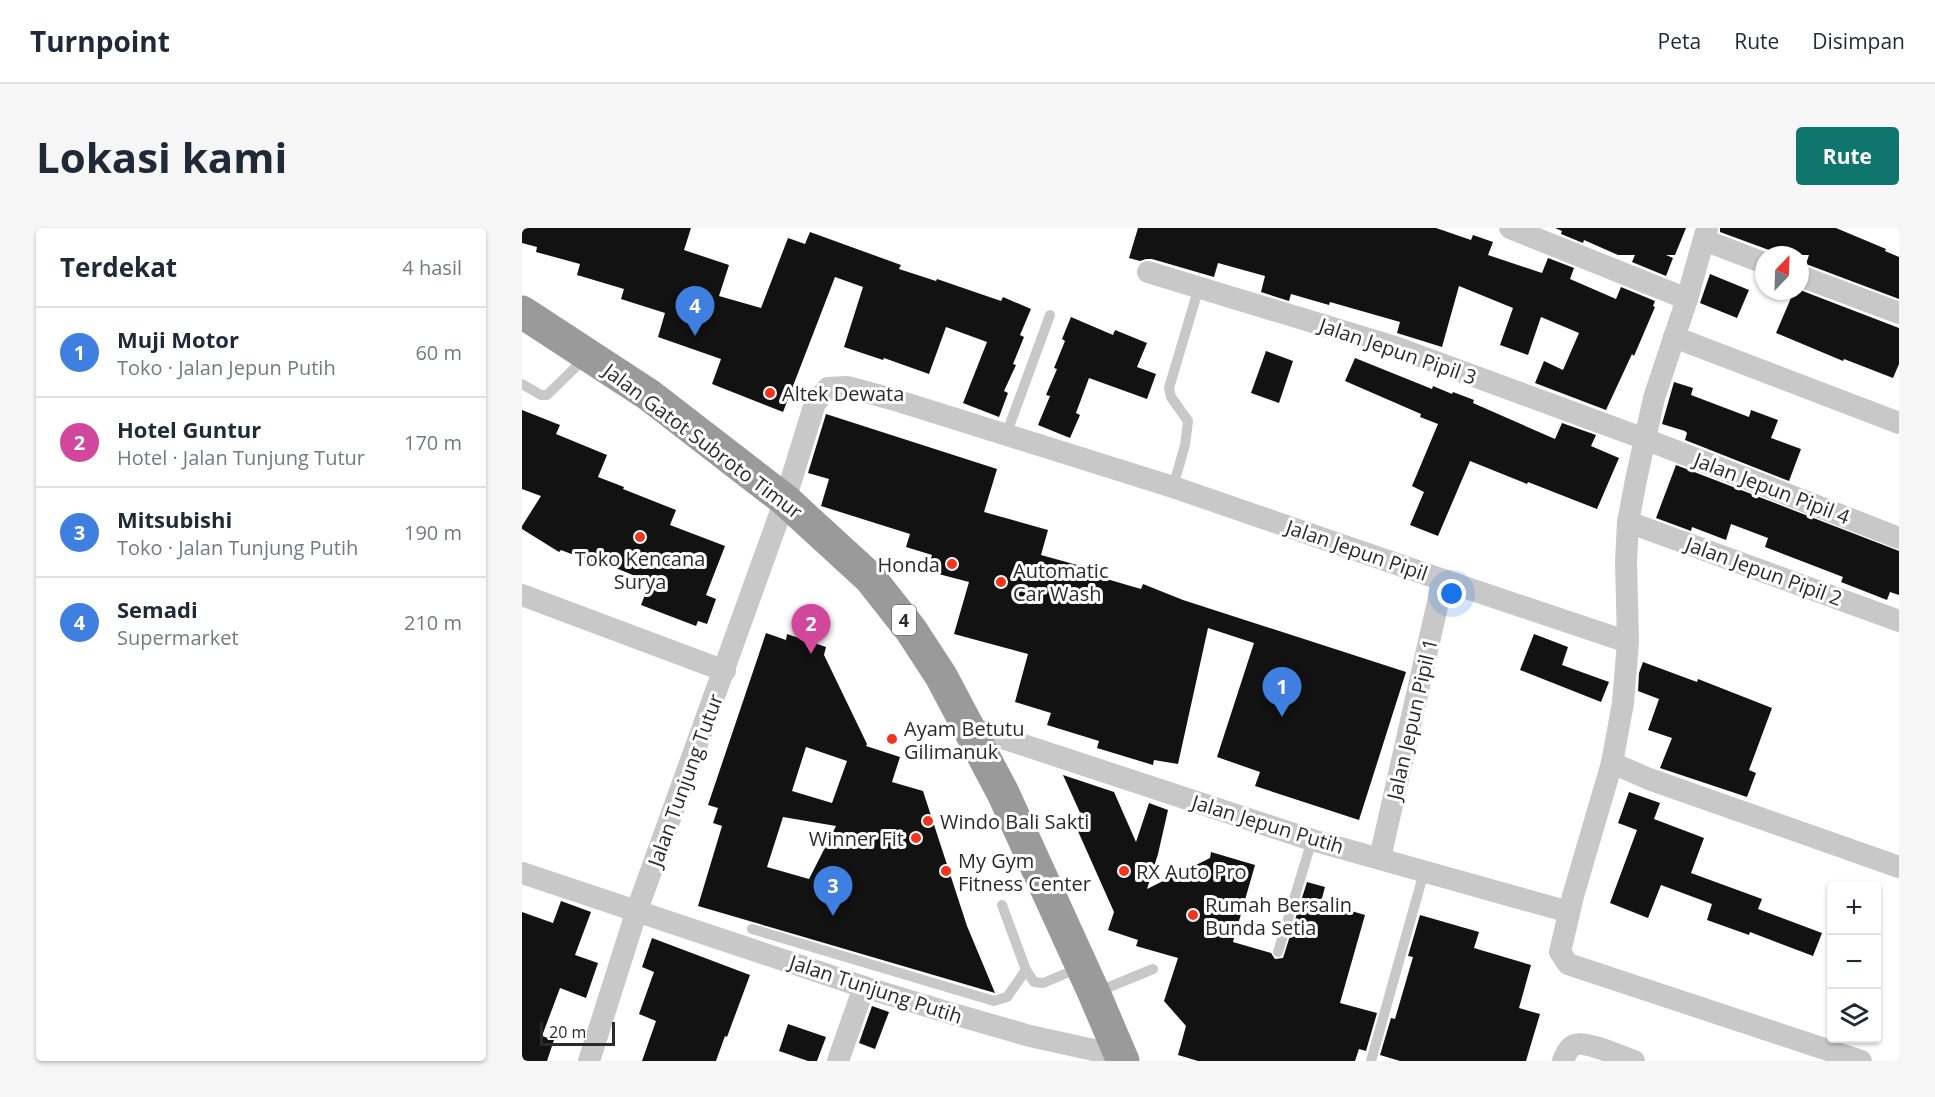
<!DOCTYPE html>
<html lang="id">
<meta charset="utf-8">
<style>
:root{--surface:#fff;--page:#f6f6f7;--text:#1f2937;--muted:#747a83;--line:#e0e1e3;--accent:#0f766e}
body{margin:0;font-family:"Open Sans",sans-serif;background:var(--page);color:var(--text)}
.controls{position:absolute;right:18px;bottom:18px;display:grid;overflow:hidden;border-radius:6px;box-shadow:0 2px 4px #0004}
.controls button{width:54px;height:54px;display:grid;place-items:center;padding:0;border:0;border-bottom:2px solid var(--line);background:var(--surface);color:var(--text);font:30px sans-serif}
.compass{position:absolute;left:1233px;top:18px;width:54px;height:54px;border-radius:50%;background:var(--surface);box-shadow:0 2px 4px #0004;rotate:23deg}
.scale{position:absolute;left:18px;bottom:15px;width:75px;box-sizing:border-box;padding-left:6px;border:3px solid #2b2b2b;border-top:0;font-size:16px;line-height:21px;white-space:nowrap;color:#2b2b2b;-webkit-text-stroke:4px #fff;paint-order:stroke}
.you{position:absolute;left:930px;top:366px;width:21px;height:21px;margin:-15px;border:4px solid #fff;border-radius:50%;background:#1a73e8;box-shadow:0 0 0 9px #1a73e833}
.badge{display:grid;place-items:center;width:39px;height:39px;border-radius:50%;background:var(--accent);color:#fff;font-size:20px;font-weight:700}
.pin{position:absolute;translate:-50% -50px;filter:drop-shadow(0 2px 3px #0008)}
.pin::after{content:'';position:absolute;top:32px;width:21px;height:18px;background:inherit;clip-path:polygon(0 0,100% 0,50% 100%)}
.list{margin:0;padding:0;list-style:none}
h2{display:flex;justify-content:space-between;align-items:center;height:78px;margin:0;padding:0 24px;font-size:26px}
h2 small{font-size:20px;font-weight:400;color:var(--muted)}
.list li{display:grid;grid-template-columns:39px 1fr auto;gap:18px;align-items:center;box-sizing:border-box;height:90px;padding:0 24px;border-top:2px solid var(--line)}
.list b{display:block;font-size:22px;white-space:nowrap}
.list p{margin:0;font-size:20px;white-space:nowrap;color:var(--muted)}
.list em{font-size:20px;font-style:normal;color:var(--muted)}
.icon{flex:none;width:33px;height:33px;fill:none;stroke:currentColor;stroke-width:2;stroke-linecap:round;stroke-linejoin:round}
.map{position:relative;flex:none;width:1377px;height:833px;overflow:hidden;border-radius:6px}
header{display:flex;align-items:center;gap:36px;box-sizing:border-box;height:84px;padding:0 30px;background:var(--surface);border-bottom:2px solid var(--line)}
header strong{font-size:28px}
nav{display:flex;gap:33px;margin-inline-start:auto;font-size:21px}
.intro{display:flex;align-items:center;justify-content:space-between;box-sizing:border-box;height:144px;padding:0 36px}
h1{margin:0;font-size:42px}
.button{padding:15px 27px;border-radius:6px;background:var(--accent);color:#fff;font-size:21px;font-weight:700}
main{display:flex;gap:36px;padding:0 36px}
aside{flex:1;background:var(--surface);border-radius:6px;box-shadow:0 2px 4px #0004}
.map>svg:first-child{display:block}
.building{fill:#121212;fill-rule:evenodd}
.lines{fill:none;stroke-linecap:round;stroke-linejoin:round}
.service{stroke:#c8c8c8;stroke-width:10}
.minor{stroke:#c8c8c8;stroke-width:22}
.trunk{stroke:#9a9a9a;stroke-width:33}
.poi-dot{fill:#f3341d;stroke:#fff;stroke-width:2}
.labels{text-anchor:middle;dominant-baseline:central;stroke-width:6;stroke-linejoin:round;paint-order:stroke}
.shield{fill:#fff;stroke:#6b6b6b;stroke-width:1.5}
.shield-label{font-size:18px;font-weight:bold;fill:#2b2b2b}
.street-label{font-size:20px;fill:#2b2b2b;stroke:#fff}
.poi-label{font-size:20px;fill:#2b2b2b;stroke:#fff;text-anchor:start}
</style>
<header>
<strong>Turnpoint</strong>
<nav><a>Peta</a><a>Rute</a><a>Disimpan</a></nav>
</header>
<div class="intro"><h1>Lokasi kami</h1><a class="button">Rute</a></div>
<main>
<aside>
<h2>Terdekat<small>4 hasil</small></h2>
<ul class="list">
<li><span class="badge" style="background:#3f7fe0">1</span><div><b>Muji Motor</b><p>Toko · Jalan Jepun Putih</p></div><em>60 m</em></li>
<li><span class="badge" style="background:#d1479c">2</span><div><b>Hotel Guntur</b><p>Hotel · Jalan Tunjung Tutur</p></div><em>170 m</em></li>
<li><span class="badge" style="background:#3f7fe0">3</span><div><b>Mitsubishi</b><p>Toko · Jalan Tunjung Putih</p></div><em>190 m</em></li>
<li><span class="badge" style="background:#3f7fe0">4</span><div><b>Semadi</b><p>Supermarket</p></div><em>210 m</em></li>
</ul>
</aside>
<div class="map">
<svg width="1377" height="833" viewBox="0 0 1377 833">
<rect width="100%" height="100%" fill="#fff"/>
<g class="building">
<polygon points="0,0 169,0 162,22 207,37 197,68 239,80 266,10 283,16 288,4 379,37 377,41 414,53 415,51 479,73 481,69 509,81 498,107 502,109 491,136 494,137 482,163 486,165 477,189 441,175 465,114 424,99 407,146 362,130 361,132 322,119 341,59 313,49 261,184 190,156 199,131 136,109 143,85 99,71 102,61 55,47 58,36 14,24 15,19 0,15"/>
<polygon points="616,0 914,0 949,12 951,7 971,14 966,27 1020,45 1026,30 1052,40 1048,51 1094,71 1099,59 1133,73 1131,78 1133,79 1112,128 1110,126 1084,182 1013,155 1022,133 1041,142 1057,105 1019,89 1006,127 978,117 991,80 937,58 920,119 875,105 878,94 808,74 807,77 769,66 767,73 739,64 743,48 696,35 692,49 630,31 624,31 618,33 607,30"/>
<polygon points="1033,0 1164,0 1153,27 1144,27 1151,30 1144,48 1110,34 1113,27 1096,27 1062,12 1061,15 1039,6 1040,3"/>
<polygon points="1198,0 1314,0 1364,21 1363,23 1377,29 1377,71 1284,36 1287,27 1253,27 1247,22 1198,4"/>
<polygon points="1188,46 1227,62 1215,90 1178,75"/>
<polygon points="1278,62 1377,100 1377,136 1371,150 1322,131 1321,133 1254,105 1272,63"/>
<polygon points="549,89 591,107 593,102 625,115 615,139 634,146 625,171 567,150 554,185 558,187 548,210 516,197 528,168 524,167 535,141 532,140 543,113 540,111"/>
<polygon points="744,123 771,133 757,175 729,165"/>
<polygon points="833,130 910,161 911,158 930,166 931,164 952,172 951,175 1033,211 1040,195 1074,207 1069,218 1097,230 1075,281 1006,254 1005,256 948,233 916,308 888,297 902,264 890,258 916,196 898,189 899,186 823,153"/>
<polygon points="1152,154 1171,160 1169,167 1227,189 1229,182 1256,192 1249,210 1279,221 1267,253 1163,212 1165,205 1163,203 1140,196"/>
<polygon points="0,182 38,197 34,206 85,227 76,249 102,259 101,261 154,282 148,297 203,318 184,367 194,371 185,396 176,393 174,398 119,377 128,354 74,332 73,335 39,322 37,324 0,301 0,298 19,268 0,261"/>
<polygon points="304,186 475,241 462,284 526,302 519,327 566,340 564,345 619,361 621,356 661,372 884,444 837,592 733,558 738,544 695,529 732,415 686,400 656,536 632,532 631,537 575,520 577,513 525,497 529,485 493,474 506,426 432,406 447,354 405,343 410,327 384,319 388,306 299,278 307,251 286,245"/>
<polygon points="1154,237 1377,323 1377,367 1368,364 1365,372 1319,354 1321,349 1243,319 1246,310 1209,296 1204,312 1170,299 1169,303 1134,290"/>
<path d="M244,405L264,412L265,406L304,419L302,427L345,516L344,518L378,529L370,554L401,563L445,698L473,765L176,678L200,598L191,595L196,580L186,577ZM284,519L325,533L310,575L270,563ZM261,589L314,598L287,651L245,639Z"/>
<polygon points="1012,406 1046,419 1040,437 1087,454 1079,474 998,442"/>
<polygon points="1121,434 1175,454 1176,451 1250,480 1227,542 1234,545 1225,569 1138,540 1150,510 1126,502 1137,471 1116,463 1117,445"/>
<polygon points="541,547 592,564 614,614 627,575 646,582 636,626 625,661 655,646 657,647 658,645 688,630 689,624 733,637 711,714 749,725 753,731 761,730 785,654 803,659 799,674 843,687 818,775 855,785 844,823 837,821 833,833 676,833 656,827 664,798 642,773 656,730 614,718 616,712 586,702 592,684 551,592 560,589"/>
<polygon points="1107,564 1138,575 1132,591 1182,610 1169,645 1240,671 1236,681 1300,705 1291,728 1228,704 1227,707 1185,692 1190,676 1139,657 1126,690 1088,675 1115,602 1096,595"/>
<polygon points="39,673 69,684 53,727 76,735 64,770 38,760 20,808 32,812 25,833 0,833 0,684 31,695"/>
<polygon points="898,687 957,704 952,720 1009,737 997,780 1018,786 1004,833 878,833 858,827 869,790 873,791 891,729 886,728"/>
<polygon points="130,710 228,747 205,809 203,808 194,833 120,833 134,793 117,786 132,744 120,739"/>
<polygon points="350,778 367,784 353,821 337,815"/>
<polygon points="266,796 304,809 295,833 286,833 257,823"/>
</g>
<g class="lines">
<g class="service">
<polyline points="0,156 19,167 25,167 63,130"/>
<polyline points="484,207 528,87"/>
<polyline points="651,259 663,217 666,193 649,169 647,160 677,59"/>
<polyline points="480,677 504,742 512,754 521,755 557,740"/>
<polyline points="230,701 472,773 485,769 504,742"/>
<polyline points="756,724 790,612"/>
<polyline points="575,764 631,741"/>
<polyline points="849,833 902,644"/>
</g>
<g class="minor">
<polyline points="988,0 1165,71"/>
<polyline points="1185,0 1165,71 1132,170 1114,252 1106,294 1104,333 1106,414 1101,475 1090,535 1051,668 1038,724 1046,736 1339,833"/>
<polyline points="1182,12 1242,35"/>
<polyline points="626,44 873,119 1123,211 1377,310"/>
<polyline points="1278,48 1377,85"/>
<polyline points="1152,109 1377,195"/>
<polyline points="1106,294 1377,393"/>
<polyline points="0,367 203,443"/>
<polyline points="447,499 790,612 1047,684"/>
<polyline points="1090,535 1127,551 1377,639"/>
<polyline points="858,630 921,352"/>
<polyline points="0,645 342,759 421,783 508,808 576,823 596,821"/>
<polyline points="67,833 115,682 263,272 293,175 306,160 325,159 370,171 651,259 921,352 1106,414"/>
<polyline points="316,833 342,759"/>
<path d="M1041,833C1043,828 1046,820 1052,817C1063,812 1100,829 1112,833"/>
</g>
<polyline class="trunk" points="0,84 127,167 263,272 348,350 389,402 419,448 481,565 572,765 601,833"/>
</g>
<g class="poi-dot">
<circle cx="248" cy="165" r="6"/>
<circle cx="118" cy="309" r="6"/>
<circle cx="430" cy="336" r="6"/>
<circle cx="479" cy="354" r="6"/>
<circle cx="370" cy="511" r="6"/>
<circle cx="406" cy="593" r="6"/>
<circle cx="394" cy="610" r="6"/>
<circle cx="424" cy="643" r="6"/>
<circle cx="602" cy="643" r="6"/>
<circle cx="671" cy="687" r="6"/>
</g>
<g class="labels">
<rect class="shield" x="370" y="377" width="24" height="30" rx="4.5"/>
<g class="shield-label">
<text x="382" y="392">4</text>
</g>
<g class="street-label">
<text transform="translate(876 123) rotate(19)">Jalan Jepun Pipil 3</text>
<text transform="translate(181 213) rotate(37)">Jalan Gatot Subroto Timur</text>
<text transform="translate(1250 260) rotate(21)">Jalan Jepun Pipil 4</text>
<text transform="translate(835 322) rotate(19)">Jalan Jepun Pipil</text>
<text transform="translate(1242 343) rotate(20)">Jalan Jepun Pipil 2</text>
<text transform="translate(890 491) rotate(-77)">Jalan Jepun Pipil 1</text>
<text transform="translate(163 552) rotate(-70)">Jalan Tunjung Tutur</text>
<text transform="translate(746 596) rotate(17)">Jalan Jepun Putih</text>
<text transform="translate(354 761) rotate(18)">Jalan Tunjung Putih</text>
</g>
<g class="poi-label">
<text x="260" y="165">Altek Dewata</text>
<text x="118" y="330" text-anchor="middle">Toko Kencana<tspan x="118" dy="23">Surya</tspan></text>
<text x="418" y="336" text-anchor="end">Honda</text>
<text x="491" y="342">Automatic<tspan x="491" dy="23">Car Wash</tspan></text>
<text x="382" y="500">Ayam Betutu<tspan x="382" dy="23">Gilimanuk</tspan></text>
<text x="418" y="593">Windo Bali Sakti</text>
<text x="382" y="610" text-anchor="end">Winner Fit</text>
<text x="436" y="632">My Gym<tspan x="436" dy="23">Fitness Center</tspan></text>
<text x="614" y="643">RX Auto Pro</text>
<text x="683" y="676">Rumah Bersalin<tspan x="683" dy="23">Bunda Setia</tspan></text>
</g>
</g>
</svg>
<div class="controls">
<button>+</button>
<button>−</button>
<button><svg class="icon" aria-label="layers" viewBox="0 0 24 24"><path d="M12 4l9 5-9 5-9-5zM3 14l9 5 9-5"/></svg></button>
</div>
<svg class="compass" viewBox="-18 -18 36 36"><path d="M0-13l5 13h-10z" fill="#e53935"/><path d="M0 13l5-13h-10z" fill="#747a83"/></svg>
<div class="scale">20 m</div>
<div class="you"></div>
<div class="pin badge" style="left:760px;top:489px;background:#3f7fe0">1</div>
<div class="pin badge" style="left:289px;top:426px;background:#d1479c">2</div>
<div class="pin badge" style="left:311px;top:688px;background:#3f7fe0">3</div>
<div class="pin badge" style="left:173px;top:108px;background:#3f7fe0">4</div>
</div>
</main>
